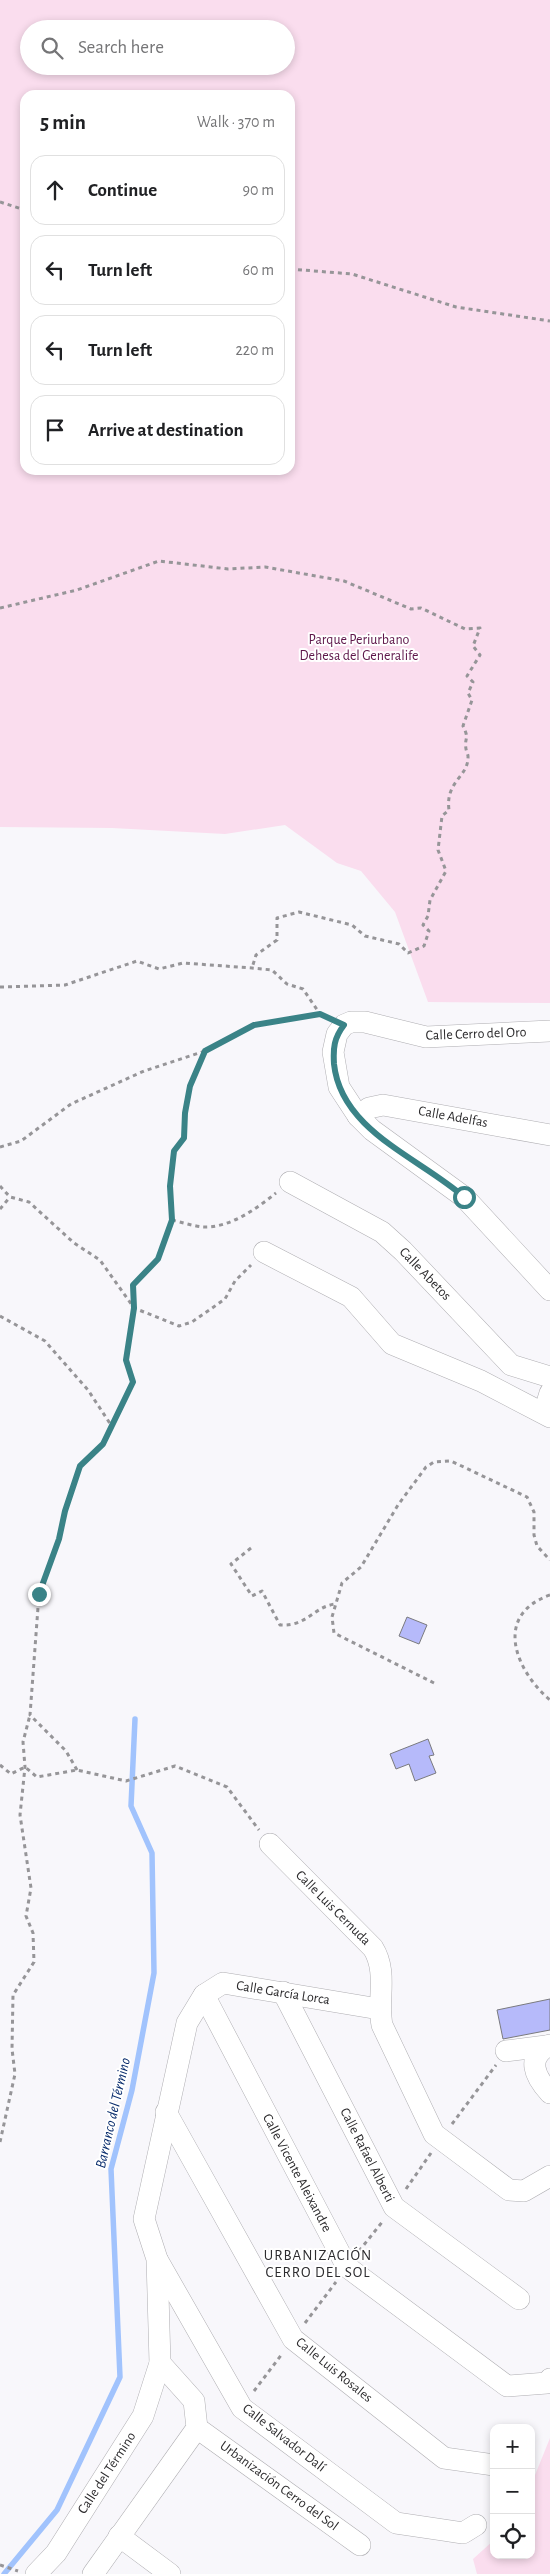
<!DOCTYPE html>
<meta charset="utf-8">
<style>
:root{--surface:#fff;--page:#f2f2f2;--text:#202124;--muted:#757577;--line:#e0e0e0}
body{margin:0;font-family:"Alegreya Sans",sans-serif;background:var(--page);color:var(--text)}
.controls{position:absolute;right:15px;bottom:15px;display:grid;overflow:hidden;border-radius:10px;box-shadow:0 2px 8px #0003}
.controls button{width:45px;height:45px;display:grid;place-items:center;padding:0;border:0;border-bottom:1px solid var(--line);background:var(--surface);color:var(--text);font:25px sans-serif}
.stop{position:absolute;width:15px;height:15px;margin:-11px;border:4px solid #3a8387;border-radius:50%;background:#fff}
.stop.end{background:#3a8387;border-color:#fff;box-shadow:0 1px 5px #0008}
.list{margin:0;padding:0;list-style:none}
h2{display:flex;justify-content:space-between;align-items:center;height:65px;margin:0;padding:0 20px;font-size:21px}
h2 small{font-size:16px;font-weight:400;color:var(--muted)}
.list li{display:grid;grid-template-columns:32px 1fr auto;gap:15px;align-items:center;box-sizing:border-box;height:70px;margin:0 10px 10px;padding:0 10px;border:1px solid var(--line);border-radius:15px}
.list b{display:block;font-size:19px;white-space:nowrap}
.list em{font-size:16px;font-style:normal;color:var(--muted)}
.icon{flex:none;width:28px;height:28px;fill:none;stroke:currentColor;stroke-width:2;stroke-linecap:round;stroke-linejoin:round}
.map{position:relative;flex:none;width:550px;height:2574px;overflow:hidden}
.search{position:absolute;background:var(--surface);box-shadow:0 2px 8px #0003;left:20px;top:20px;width:275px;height:55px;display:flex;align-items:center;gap:12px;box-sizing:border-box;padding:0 18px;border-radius:28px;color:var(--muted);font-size:19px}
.panel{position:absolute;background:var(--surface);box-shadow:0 2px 8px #0003;left:20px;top:90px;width:275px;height:385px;border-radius:15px}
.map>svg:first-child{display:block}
.green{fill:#faddee;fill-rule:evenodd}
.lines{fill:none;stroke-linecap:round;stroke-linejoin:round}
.stream{stroke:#a1c3fd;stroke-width:5.5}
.building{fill:#b6bafa;stroke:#7a7a7e}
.minor-casing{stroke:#afaeb2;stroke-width:22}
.path{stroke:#969598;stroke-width:3;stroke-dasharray:4 4;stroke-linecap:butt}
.minor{stroke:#fff;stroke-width:21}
.route{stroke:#3a8387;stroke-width:6}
.labels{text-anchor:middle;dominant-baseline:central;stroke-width:4;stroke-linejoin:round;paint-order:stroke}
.park-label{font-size:14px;fill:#5e164a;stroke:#fff}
.street-label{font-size:14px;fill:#2d2c2e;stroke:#fff}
.water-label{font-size:15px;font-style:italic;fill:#062a6b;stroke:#fff}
.neighbourhood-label{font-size:15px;letter-spacing:1px;fill:#2d2c2f;stroke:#fff}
</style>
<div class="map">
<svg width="550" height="2574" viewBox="0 0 550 2574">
<rect width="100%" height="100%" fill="#f8f7fb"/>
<g class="green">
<path d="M0,0H550V1003L428,1002L395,912L361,871L337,863L285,825L225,834L112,828L0,827ZM29,29H286V66H29ZM25,95H290V470H25Z"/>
<polygon points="550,2438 550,2574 477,2574 473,2559 494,2540 494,2555 531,2555 531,2485"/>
</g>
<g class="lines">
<polyline class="stream" points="4,2574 57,2510 120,2377 111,2169 132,2090 154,1973 152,1853 131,1806 135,1719"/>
</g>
<g class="building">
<polygon points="407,1617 427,1625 419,1644 399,1636"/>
<polygon points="428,1739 434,1755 429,1756 436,1773 415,1781 409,1764 396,1769 390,1754"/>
<polygon points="550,1999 550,2030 503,2039 497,2010"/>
</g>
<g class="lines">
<defs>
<g id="minor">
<polyline points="550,1031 426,1037 365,1022 351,1022 344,1025 337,1034 333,1052 339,1087 358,1116 372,1130 464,1197 550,1290"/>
<polyline points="358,1116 369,1108 383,1105 550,1135"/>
<polyline points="290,1182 382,1232 403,1251 511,1365 550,1377"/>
<polyline points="264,1252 351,1297 392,1344 481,1381 550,1417"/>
<polyline points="544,1413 550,1393"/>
<path d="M270,1844L373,1948C388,1972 377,1999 382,2025L434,2134L509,2190L524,2191L550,2176"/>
<polyline points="283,1992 394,2207 519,2299"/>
<polyline points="204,1995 347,2267 507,2386 547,2383 550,2379"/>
<path d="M550,2045C525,2057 535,2077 550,2093"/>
<polyline points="506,2051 546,2046"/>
<polyline points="166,2112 293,2339 444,2458 494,2465"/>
<polyline points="158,2261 242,2408 396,2523 463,2533 476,2525"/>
<polyline points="197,2428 360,2545"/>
<polyline points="119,2536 170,2574"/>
<polyline points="36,2574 56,2553 143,2416 160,2363 157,2259 144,2219 187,2023 204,1995 223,1983 379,2009"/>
<polyline points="93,2574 197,2428 194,2401 160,2363"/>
</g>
</defs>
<use href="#minor" class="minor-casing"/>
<g class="path">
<polyline points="0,202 25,210"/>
<polyline points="290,269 352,274 456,307 550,321"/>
<path d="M0,608L77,590L159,561L228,569L265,567L344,581L411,609L421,608L465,629L480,628L473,646L480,655L467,676L473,682L468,693L472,700L463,726C470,740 464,737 466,749C466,750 468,755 468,756C469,777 445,781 449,810L442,816L438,850L446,871L430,900L428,916L423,925L429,931L424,946L408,953L399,944L365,936L352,925L299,912L277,918V940L256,955L252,968"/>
<polyline points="0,987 65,985 137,961 159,969 183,963 252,968 272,970 287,984 303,989 320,1014"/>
<polyline points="0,1147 21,1141 71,1104 144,1071 205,1051 254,1025 320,1014 328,1017"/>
<polyline points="0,1186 10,1197 29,1202 74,1243 100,1260 134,1308 179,1326 192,1322 225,1299 235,1281 251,1265"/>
<polyline points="0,1209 10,1197"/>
<path d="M172,1220C181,1222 193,1226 203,1227C230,1228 256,1209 276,1193"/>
<polyline points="0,1316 45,1341 88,1390 111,1425"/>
<path d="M251,1548L231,1564L252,1596L262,1591L280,1625C307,1627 314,1606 336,1604"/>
<path d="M550,1595C493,1615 515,1670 550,1700"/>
<polyline points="434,1683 334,1633 332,1617 342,1583 361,1567 398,1505 426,1467 434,1462 451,1461 527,1497 534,1512 534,1535 537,1546 550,1560"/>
<polyline points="0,1765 11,1774 25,1767 37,1777 77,1770 126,1781 175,1766 227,1787 259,1830"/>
<polyline points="77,1770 66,1751 30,1715 39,1594 59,1539 65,1511 80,1466 103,1444 133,1381 126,1360 134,1308 133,1285 159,1259 172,1220 170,1187 175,1151 185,1138 185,1113 190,1086 205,1051"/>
<polyline points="452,2124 496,2065"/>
<polyline points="0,2142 15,2074 12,2049 13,1995 34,1962 33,1933 26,1916 31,1888 20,1815 25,1767 23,1742 30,1715"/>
<polyline points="406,2189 431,2153"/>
<polyline points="359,2251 383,2221"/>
<polyline points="305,2323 336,2282"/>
<polyline points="254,2391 282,2354"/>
<polyline points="0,2565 18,2571"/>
</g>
<use href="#minor" class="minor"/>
</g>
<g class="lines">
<path class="route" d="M39,1594L59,1539L65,1511L80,1466L103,1444L133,1382L126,1360L134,1308L133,1285L158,1259L172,1220L170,1186L174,1151L184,1138L185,1113L190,1086L205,1051L254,1025L320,1014L344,1025C334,1038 333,1048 334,1064C341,1131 420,1158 464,1197"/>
</g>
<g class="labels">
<g class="park-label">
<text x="359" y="640">Parque Periurbano<tspan x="359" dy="16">Dehesa del Generalife</tspan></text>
</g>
<g class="street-label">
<text transform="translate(476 1034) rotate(-2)">Calle Cerro del Oro</text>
<text transform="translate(453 1117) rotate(10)">Calle Adelfas</text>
<text transform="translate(425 1274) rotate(46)">Calle Abetos</text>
<text transform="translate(333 1908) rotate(45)">Calle Luis Cernuda</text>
<text transform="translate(283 1993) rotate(9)">Calle García Lorca</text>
<text transform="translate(367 2155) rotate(63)">Calle Rafael Alberti</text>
<text transform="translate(297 2173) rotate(62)">Calle Vicente Aleixandre</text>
<text transform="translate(334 2370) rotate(39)">Calle Luis Rosales</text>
<text transform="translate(284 2438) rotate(38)">Calle Salvador Dalí</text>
<text transform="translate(107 2473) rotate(-57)">Calle del Término</text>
<text transform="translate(279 2486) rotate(36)">Urbanización Cerro del Sol</text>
</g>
<g class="water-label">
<text transform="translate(113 2113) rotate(-77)">Barranco del Término</text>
</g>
<g class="neighbourhood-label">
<text x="318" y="2255">URBANIZACIÓN<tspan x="318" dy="17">CERRO DEL SOL</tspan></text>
</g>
</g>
</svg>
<div class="controls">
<button>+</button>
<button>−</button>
<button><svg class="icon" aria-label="locate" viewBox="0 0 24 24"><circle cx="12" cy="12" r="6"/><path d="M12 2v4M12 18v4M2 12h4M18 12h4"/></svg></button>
</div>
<div class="stop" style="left:464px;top:1197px"></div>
<div class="stop end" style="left:39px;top:1594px"></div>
<div class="search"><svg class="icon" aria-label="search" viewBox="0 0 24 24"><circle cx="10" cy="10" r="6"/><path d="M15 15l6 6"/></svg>Search here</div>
<section class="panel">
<h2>5 min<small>Walk · 370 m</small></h2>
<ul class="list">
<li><svg class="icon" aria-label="ahead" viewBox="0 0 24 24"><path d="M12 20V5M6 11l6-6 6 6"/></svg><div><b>Continue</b></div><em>90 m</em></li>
<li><svg class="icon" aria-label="left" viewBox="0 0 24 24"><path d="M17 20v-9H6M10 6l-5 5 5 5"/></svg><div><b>Turn left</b></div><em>60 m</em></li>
<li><svg class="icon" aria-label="left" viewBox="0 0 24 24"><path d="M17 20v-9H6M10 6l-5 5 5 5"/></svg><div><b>Turn left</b></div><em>220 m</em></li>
<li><svg class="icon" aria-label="arrive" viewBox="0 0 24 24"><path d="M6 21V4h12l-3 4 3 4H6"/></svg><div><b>Arrive at destination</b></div></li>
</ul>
</section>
</div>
